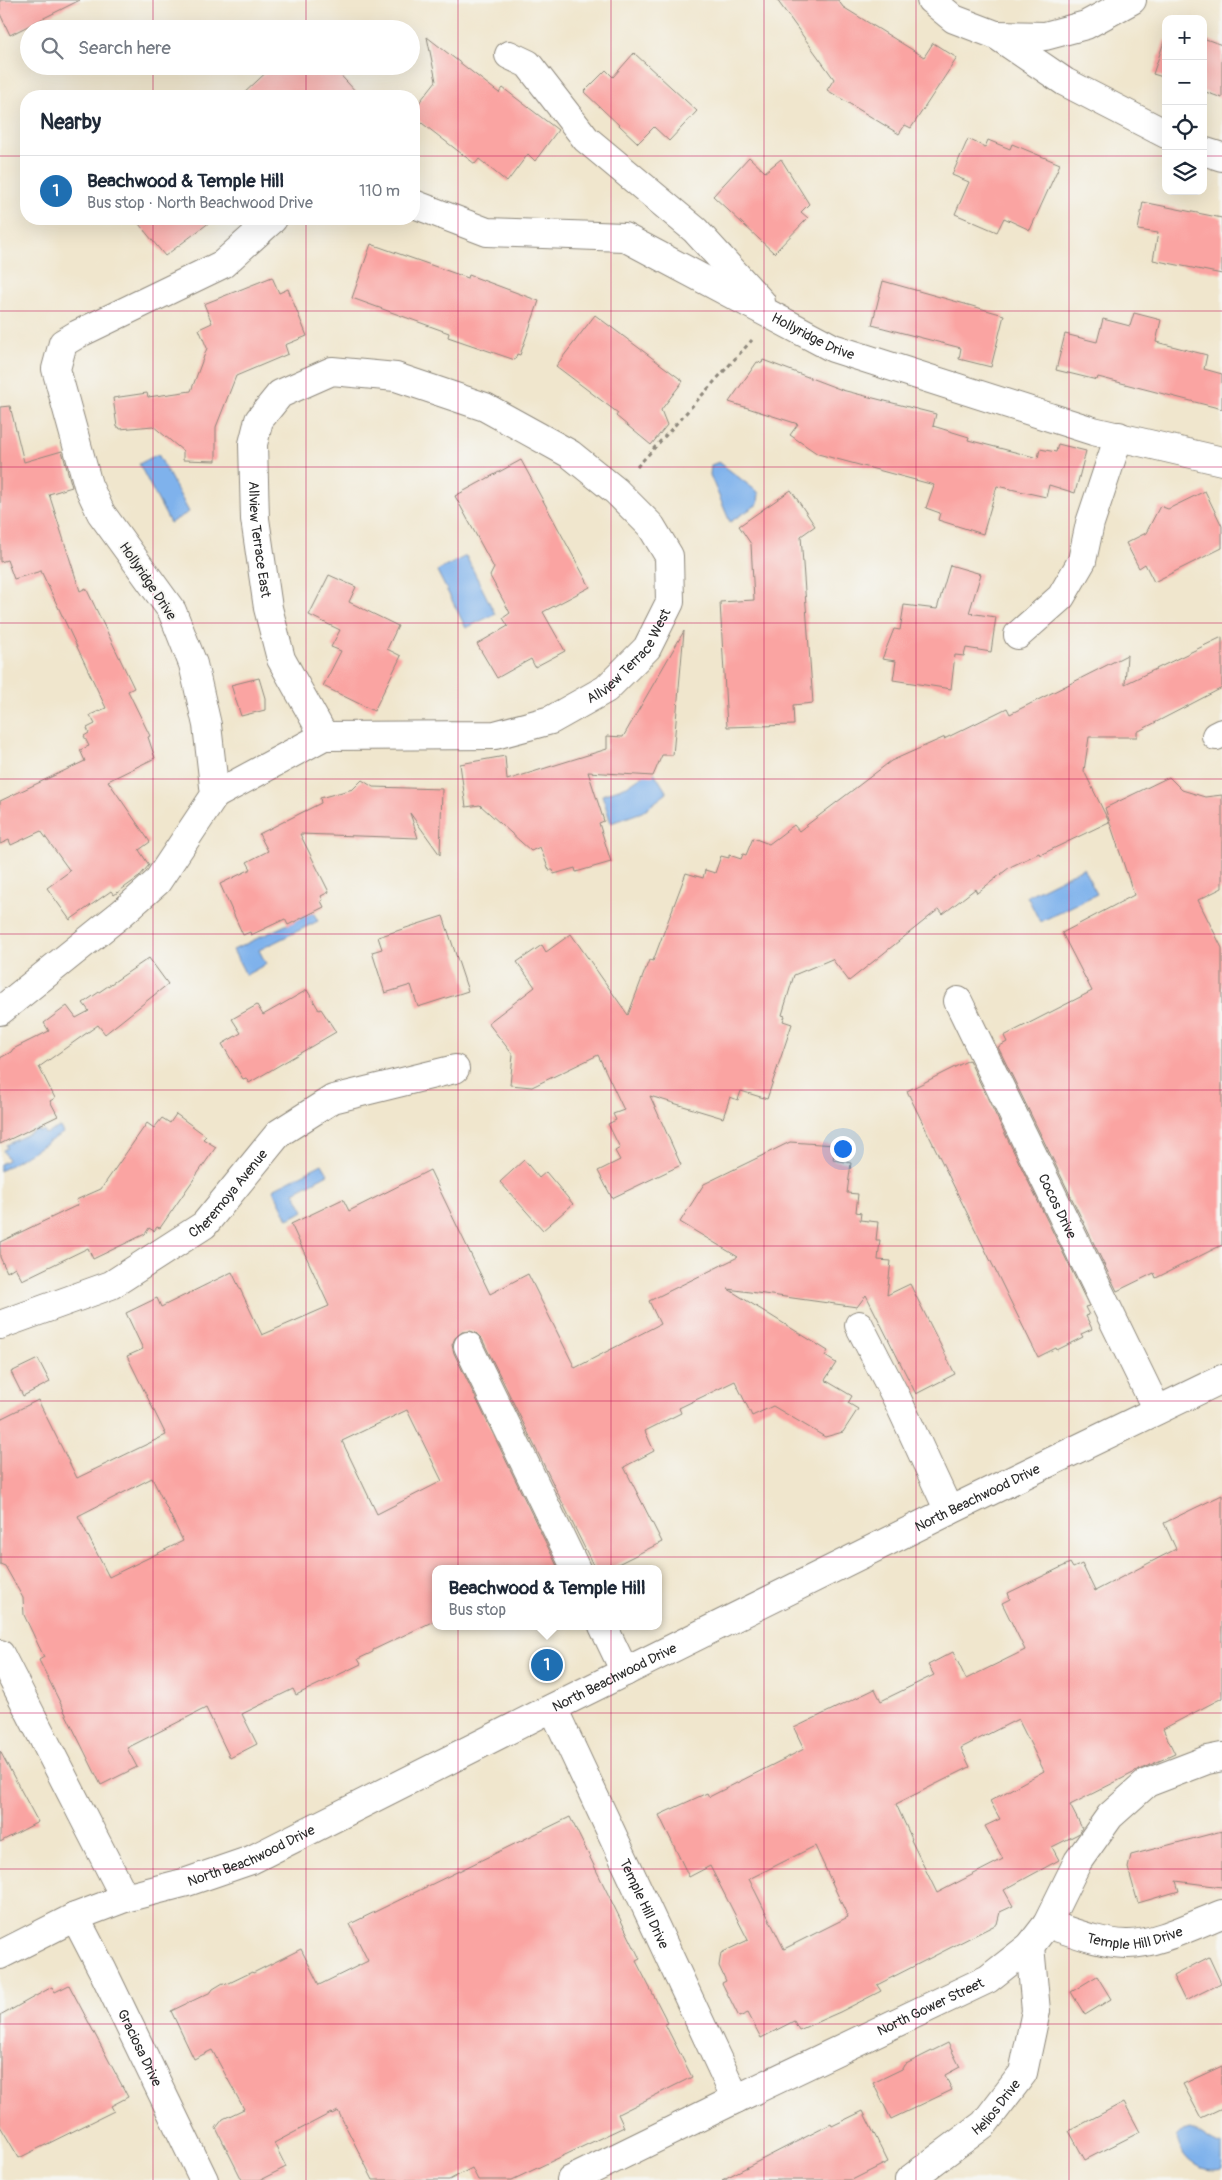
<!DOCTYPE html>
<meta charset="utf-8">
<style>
:root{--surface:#fff;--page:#f6f6f7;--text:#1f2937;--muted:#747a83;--line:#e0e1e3;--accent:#1f6fb2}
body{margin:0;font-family:Pangolin,sans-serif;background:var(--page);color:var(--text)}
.controls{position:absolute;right:15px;top:15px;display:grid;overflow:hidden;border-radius:10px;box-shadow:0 5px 20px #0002}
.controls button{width:45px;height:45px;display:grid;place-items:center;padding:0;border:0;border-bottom:1px solid var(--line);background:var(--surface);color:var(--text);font:25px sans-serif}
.you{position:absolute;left:842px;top:1148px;width:18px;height:18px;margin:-12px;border:4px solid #fff;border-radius:50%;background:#1a73e8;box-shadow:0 0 0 8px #1a73e833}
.badge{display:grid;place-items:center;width:32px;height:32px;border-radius:50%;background:var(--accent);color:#fff;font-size:16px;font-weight:700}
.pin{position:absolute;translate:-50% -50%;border:2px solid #fff;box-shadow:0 1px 5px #0006}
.popup{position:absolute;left:432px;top:1565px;width:230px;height:65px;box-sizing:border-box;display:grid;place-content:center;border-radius:10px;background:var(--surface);filter:drop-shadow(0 1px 4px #0005);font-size:16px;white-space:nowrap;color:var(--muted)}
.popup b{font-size:19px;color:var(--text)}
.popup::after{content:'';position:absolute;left:50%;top:100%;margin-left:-10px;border:10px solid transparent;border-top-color:var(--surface)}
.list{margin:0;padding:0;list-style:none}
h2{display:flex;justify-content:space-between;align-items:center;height:65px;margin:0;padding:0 20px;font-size:21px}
h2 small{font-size:16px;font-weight:400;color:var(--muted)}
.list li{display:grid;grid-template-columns:32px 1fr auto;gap:15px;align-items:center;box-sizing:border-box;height:70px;padding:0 20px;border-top:1px solid var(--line)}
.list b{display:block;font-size:19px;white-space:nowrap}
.list p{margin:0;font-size:16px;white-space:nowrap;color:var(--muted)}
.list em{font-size:16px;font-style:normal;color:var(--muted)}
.icon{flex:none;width:28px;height:28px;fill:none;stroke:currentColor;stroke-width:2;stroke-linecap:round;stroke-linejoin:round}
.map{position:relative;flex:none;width:1222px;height:2180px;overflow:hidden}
.search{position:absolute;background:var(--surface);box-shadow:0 5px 20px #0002;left:20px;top:20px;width:400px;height:55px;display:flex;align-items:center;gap:12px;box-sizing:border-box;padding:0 18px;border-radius:28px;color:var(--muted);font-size:19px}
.panel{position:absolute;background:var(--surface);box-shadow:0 5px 20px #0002;left:20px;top:90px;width:400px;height:135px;border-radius:20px}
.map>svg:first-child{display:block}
.water{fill:#7fb2ec;stroke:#556e8c}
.building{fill:#faa4a2;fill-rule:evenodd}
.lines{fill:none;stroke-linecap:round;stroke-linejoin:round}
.minor-casing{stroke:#8e887c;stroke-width:30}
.path{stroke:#8e887c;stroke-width:3;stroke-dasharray:4 4;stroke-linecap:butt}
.minor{stroke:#fff;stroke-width:28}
.grid{fill:none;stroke:#c2185b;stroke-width:1;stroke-opacity:0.55}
.labels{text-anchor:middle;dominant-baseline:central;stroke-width:4;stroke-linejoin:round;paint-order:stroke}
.street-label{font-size:14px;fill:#2b2b2b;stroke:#f6f6f2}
</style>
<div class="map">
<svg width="1222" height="2180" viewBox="0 0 1222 2180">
<rect width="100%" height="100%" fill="#f6f6f2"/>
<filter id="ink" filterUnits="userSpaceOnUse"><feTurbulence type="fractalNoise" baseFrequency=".02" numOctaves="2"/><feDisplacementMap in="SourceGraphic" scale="10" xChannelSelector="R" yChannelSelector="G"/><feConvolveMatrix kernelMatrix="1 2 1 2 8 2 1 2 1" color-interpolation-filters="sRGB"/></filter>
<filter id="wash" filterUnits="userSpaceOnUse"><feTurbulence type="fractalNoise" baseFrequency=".0096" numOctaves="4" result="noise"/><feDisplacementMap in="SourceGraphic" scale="20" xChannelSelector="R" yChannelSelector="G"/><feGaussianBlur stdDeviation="1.12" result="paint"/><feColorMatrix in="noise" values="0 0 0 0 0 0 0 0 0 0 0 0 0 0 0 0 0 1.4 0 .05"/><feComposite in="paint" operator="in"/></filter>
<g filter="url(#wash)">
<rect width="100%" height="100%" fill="#f0e6cd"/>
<g class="water">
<polygon points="158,454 189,512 170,523 139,464"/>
<polygon points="719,462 759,493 758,504 730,522 710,475 711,465"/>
<polygon points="466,556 495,614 466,628 437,571"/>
<polygon points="652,769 667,793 642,812 611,823 602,795 627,786"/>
<polygon points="1083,868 1097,894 1040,922 1027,896"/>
<polygon points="313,912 318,921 259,950 266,964 246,975 233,950"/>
<polygon points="60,1127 63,1133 0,1171 0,1164 8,1160 3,1150 7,1148 6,1145 38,1129 39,1132 43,1130 45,1134"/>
<polygon points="322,1164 328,1174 294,1192 304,1211 288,1219 273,1189"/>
<path d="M1190,2129C1202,2133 1209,2142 1222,2146V2169C1200,2174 1180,2159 1177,2137L1183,2131Z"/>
</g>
<g id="blocks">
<g class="building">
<polygon points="0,0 80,0 10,35 0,14"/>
<polygon points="777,0 838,0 843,7 924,57 933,43 957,58 911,128 905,125 899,134 827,90 834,79"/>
<polygon points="1166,36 1166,78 1153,74"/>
<polygon points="427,37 499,93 503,88 558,130 535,161 528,154 507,182 479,159 475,164 414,117 414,109 436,81"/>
<polygon points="1203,38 1222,45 1222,98 1203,91"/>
<polygon points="634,53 697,111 669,141 654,127 638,143 584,92 606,70 613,77"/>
<polygon points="273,66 332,66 360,96 241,96"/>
<polygon points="968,139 985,147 988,140 1010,149 1012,144 1060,164 1030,230 1004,218 997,232 955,214 969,182 952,175"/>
<polygon points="749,157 765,172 781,159 809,204 801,212 808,218 774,253 713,196"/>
<polygon points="1143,202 1222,218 1222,274 1153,260 1158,233 1138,230"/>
<polygon points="135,219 214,219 165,256"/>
<polygon points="371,244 468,278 469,275 539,301 520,355 517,354 515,360 448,337 449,333 352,298"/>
<polygon points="272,277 279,293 288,289 307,336 285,345 288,354 236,376 216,427 216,461 183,460 183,451 153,426 120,429 119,427 117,427 113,398 147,393 148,397 191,391 207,348 199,329 212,323 204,304"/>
<polygon points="883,281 1004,315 991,367 959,359 961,348 872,325"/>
<polygon points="1134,313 1161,320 1156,342 1207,355 1204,369 1222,374 1222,409 1098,377 1097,380 1056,370 1065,334 1097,342 1103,319 1130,326"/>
<polygon points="595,315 683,381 661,410 667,425 651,445 616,416 618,413 556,366"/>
<polygon points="763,360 842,390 936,414 933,426 969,437 968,440 1038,458 1040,449 1056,452 1058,444 1086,451 1075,493 1049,485 1046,497 997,486 983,534 938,520 940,513 926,508 934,485 818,454 790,435 798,424 729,402 757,362 762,363"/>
<polygon points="10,406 24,462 62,451 72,487 49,494 80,591 86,588 134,688 128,691 150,736 148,737 155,758 108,781 150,842 139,850 149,865 139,877 114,895 111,891 70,920 47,888 70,871 41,831 11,845 9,840 0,844 0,801 85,761 80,750 89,746 84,736 89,733 87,728 95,724 90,715 106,708 41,571 14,579 7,560 0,562 0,407"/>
<polygon points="521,460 590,587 543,612 565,651 535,667 531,659 497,678 477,644 508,626 503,618 510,613 490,576 494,568 455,496"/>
<polygon points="791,490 815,526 801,536 813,703 793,705 794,725 727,727 720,602 754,600 751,544 739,526"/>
<polygon points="1205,491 1222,526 1222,548 1154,582 1145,564 1139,568 1126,543 1146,533 1160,506 1168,509"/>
<polygon points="950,565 981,574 969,613 996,617 991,652 966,648 964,656 955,655 951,689 893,680 896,661 882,659 894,629 900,630 904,605 937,609"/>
<polygon points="329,575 356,587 349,602 398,626 387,649 401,656 374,711 323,686 341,651 331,647 340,630 309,615"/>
<polygon points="684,631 673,755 662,755 653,776 588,772 604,821 599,823 611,862 576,872 575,868 554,874 553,870 549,870 540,847 531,851 480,805 466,807 460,764 505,756 507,780 607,749 607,736 623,737"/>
<polygon points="1222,637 1222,688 1137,732 1137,737 1089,737 1084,771 1109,822 1040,855 1039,853 1010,867 977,893 975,889 943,914 939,909 849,981 832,959 794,975 782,1015 785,1016 783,1021 792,1024 767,1099 741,1091 738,1100 730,1097 723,1118 650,1096 681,1165 612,1198 598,1171 620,1160 615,1151 620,1148 608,1124 616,1120 613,1114 624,1110 598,1055 532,1087 510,1085 513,1055 488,1023 535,987 517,962 542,945 546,952 571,934 628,1015 649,960 653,961 686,873 703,878 705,870 715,873 721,856 729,858 729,855 741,859 743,854 746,855 753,838 769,844 794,825 799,831 891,761 945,737 944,739 1007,708 1010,714 1127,655 1125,684"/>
<polygon points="259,678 265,698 265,710 241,716 231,685"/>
<polygon points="1169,777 1182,790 1205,797 1222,795 1222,888 1198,900 1222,948 1222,1245 1156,1278 1154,1273 1117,1291 998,1047 1007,1042 1004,1036 1092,991 1062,933 1134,895 1105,808"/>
<polygon points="362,780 373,787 442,789 440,855 410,813 418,838 300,834 329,892 321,896 323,900 321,901 324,907 288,925 285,919 251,935 250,932 243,935 220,884 251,869 247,862 268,851 259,834 321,803 320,798 353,789"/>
<polygon points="443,916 468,991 418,1007 411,985 385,993 372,952 382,949 378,937"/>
<polygon points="149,958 168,984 105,1034 98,1025 39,1067 55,1098 50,1101 58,1116 0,1144 0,1058 11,1052 13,1049 49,1031 44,1023 67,1006 76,1018 89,1011 83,1003"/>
<polygon points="307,990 319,1010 321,1009 336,1032 249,1083 246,1078 243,1079 222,1044 241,1033 232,1019 257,1005 263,1015"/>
<polygon points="969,1060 1089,1306 1085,1307 1089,1315 1086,1316 1092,1329 1081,1334 1083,1337 1057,1350 1056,1348 1038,1357 907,1091"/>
<polygon points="176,1114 206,1136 203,1139 216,1147 160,1228 157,1227 154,1231 149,1228 145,1234 93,1259 88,1248 22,1280 15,1267 7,1272 0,1257 0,1242 78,1205 76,1200 101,1189 147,1123 154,1128 162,1118 170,1123"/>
<path d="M790,1142L835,1145L833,1160L851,1163L847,1193L858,1194L856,1212L861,1213L860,1220L878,1222L876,1240H880L878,1260L891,1261L887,1295L910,1284L955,1374L916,1394L866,1295L857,1307L728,1289L828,1351L825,1356L836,1363L825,1380L852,1396L848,1403L858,1409L843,1432L825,1437L773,1406L752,1416L735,1381L679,1408L681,1413L645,1431L654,1451L624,1467L662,1542L608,1569H595L482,1339L476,1333L470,1331L462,1332L455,1338L452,1345L454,1353L558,1568L436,1569V1620L373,1650V1652L358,1659L361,1664L296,1695L293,1689L242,1714L257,1744L230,1758L206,1708L127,1748L137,1767L101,1785L39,1660L44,1657L24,1615L23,1598L5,1566L0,1564V1419L38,1400L77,1478L166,1435L127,1356L143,1349L126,1313L157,1298L161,1307L232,1272L262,1335L329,1306L291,1224L343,1199L349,1211L430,1170L490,1294L528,1274L575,1368L660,1324L649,1301L738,1257L680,1222L704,1184ZM407,1410L442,1481L377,1514L342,1441ZM152,1478L183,1541L109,1577L78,1516Z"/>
<polygon points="524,1160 539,1178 546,1172 573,1204 543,1230 500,1182"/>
<polygon points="38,1359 50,1382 23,1396 11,1372"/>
<path d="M1222,1495V1698L1163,1729L1175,1754L1141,1769L1070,1805L1082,1828L1078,1834L1052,1847L1059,1860L1004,1890L1013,1906L1000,1912L997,1924L877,1985L881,1991L840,2012L799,2030L794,2021L761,2038L748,2013L739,2017L722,1983L726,1981L719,1966L721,1953L748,1940L710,1866L689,1877L659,1815L707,1793L709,1797L804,1749L794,1728L875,1689L881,1701L934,1675L928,1665L953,1652L966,1679L1025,1650L1002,1603L1010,1599L1008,1593L1070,1563L1073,1568L1082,1564L1095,1591L1176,1549L1164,1523ZM1018,1719L1044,1771L990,1801L1000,1819L985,1826L1003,1859L937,1893L911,1840L912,1839L896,1804L970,1767L961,1748ZM815,1846L848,1917L784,1949L749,1879Z"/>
<polygon points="0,1751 38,1822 0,1842"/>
<polygon points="570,1817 640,1959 636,1961 668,2023 665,2024 692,2077 618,2114 624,2127 512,2180 478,2180 472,2168 449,2180 373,2180 338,2111 332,2114 331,2113 274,2143 286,2167 260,2180 242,2180 216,2128 223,2119 244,2109 212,2050 194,2059 171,2011 211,1992 213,1989 223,1983 227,1984 252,1972 253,1973 301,1949 319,1985 368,1961 350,1924"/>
<polygon points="1222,1831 1222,1887 1176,1881 1179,1891 1138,1903 1128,1868 1131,1855"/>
<polygon points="1209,1957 1221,1983 1185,2001 1173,1976"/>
<polygon points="1097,1976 1111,1999 1085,2015 1071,1992"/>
<polygon points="69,1985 128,2097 111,2106 114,2111 19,2158 0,2126 0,2016 52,1987 55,1992"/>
<polygon points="948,2043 960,2067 945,2075 952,2090 891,2119 873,2083 902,2069 904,2065"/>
<polygon points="1222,2066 1222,2108 1201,2118 1183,2084"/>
<polygon points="1124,2102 1140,2132 1085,2160 1069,2131"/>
<polygon points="863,2111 888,2162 852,2180 722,2180 831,2124 832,2126"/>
</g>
</g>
</g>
<g filter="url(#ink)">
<use href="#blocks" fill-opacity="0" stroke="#8e887c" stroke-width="1"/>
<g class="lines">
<defs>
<g id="minor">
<polyline points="931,0 954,19 996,35 1065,82 1166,134"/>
<polyline points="996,35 1045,36 1086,25 1132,0"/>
<polyline points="509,55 528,64 586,139 695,230 761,302"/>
<polyline points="1203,151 1222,157"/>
<path id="s1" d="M414,204L487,232L624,237L833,348L1093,431L1222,461"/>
<polyline points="1018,635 1061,597 1082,561 1090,523 1119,436"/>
<polyline points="1216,736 1222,733"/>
<path id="s2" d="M215,795L324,736L495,735L551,720L606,689L647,648L670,602L669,556L651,526L616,491L570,454L485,407L396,377L332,371L280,394L259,420L253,444L255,519L268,608L281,659L324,736"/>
<path id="s3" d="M958,1001L1157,1410"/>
<polyline points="0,1011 122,913 157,882 215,795 207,725 193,664 172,611 101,513 88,485 56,369 63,343 78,334 223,264 273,219"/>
<path id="s4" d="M0,1325L111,1285L204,1225L279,1133L333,1099L455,1069"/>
<polyline points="859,1325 897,1399 949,1511"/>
<polyline points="468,1346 576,1569"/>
<polyline points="603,1626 625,1672"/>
<polyline points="0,1654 125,1898"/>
<path id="s5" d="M553,1708L736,2099"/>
<path id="s6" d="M75,1917L103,1971L204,2180"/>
<path id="s7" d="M1047,1924C1073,1932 1098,1943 1126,1944C1154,1945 1196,1924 1222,1914"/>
<path id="s8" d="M0,1955L75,1917L125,1898L187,1882L251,1860L540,1714L949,1511L1222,1379"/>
<path id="s9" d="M571,2180L736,2099L988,1979L1030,1946L1047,1924L1078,1861L1110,1816L1147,1783L1207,1760L1222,1757"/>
<path id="s10" d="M909,2180L984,2124L1023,2073L1036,2011L1030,1946"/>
</g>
</defs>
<use href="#minor" class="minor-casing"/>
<polyline class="path" points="637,467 752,340"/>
<use href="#minor" class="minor"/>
</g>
</g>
<path class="grid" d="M153,0V29M306,0V29M458,0V2180M611,0V2180M764,0V2180M916,0V2180M1069,0V2180M153,66V96M306,66V96M0,156H26M414,156H1166M1203,156H1222M153,219V2180M306,219V2180M0,311H1222M0,467H1222M0,623H1222M0,779H1222M0,934H1222M0,1090H1222M0,1246H1222M0,1401H1222M0,1557H1222M0,1713H1222M0,1869H1222M0,2024H1222"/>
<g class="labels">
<g class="street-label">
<text stroke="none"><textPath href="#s1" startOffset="429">Hollyridge Drive</textPath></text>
<text stroke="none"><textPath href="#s2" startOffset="1181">Allview Terrace East</textPath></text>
<text transform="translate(148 581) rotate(56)">Hollyridge Drive</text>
<text stroke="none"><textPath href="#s2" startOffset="456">Allview Terrace West</textPath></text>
<text stroke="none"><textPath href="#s4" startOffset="268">Cheremoya Avenue</textPath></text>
<text stroke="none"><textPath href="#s3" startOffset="228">Cocos Drive</textPath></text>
<text stroke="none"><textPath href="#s8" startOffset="1081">North Beachwood Drive</textPath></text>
<text stroke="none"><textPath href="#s8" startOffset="676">North Beachwood Drive</textPath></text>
<text stroke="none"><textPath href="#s8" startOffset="271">North Beachwood Drive</textPath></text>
<text stroke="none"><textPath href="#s5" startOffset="216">Temple Hill Drive</textPath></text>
<text stroke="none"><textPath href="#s7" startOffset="91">Temple Hill Drive</textPath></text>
<text stroke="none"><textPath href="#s9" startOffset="399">North Gower Street</textPath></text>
<text stroke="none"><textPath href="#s6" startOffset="146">Graciosa Drive</textPath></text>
<text stroke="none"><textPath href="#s10" startOffset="114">Helios Drive</textPath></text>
</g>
</g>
</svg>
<div class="controls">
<button>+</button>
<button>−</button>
<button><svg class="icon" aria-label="locate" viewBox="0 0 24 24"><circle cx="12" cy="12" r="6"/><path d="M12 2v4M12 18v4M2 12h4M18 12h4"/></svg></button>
<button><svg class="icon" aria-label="layers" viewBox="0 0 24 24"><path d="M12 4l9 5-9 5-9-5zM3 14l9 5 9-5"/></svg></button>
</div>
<div class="you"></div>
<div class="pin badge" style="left:547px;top:1665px">1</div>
<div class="popup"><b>Beachwood &amp; Temple Hill</b>Bus stop</div>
<div class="search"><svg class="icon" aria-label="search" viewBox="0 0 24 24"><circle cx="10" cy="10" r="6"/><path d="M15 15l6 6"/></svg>Search here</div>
<section class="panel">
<h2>Nearby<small></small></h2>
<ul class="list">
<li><span class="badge">1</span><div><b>Beachwood &amp; Temple Hill</b><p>Bus stop · North Beachwood Drive</p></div><em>110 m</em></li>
</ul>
</section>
</div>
